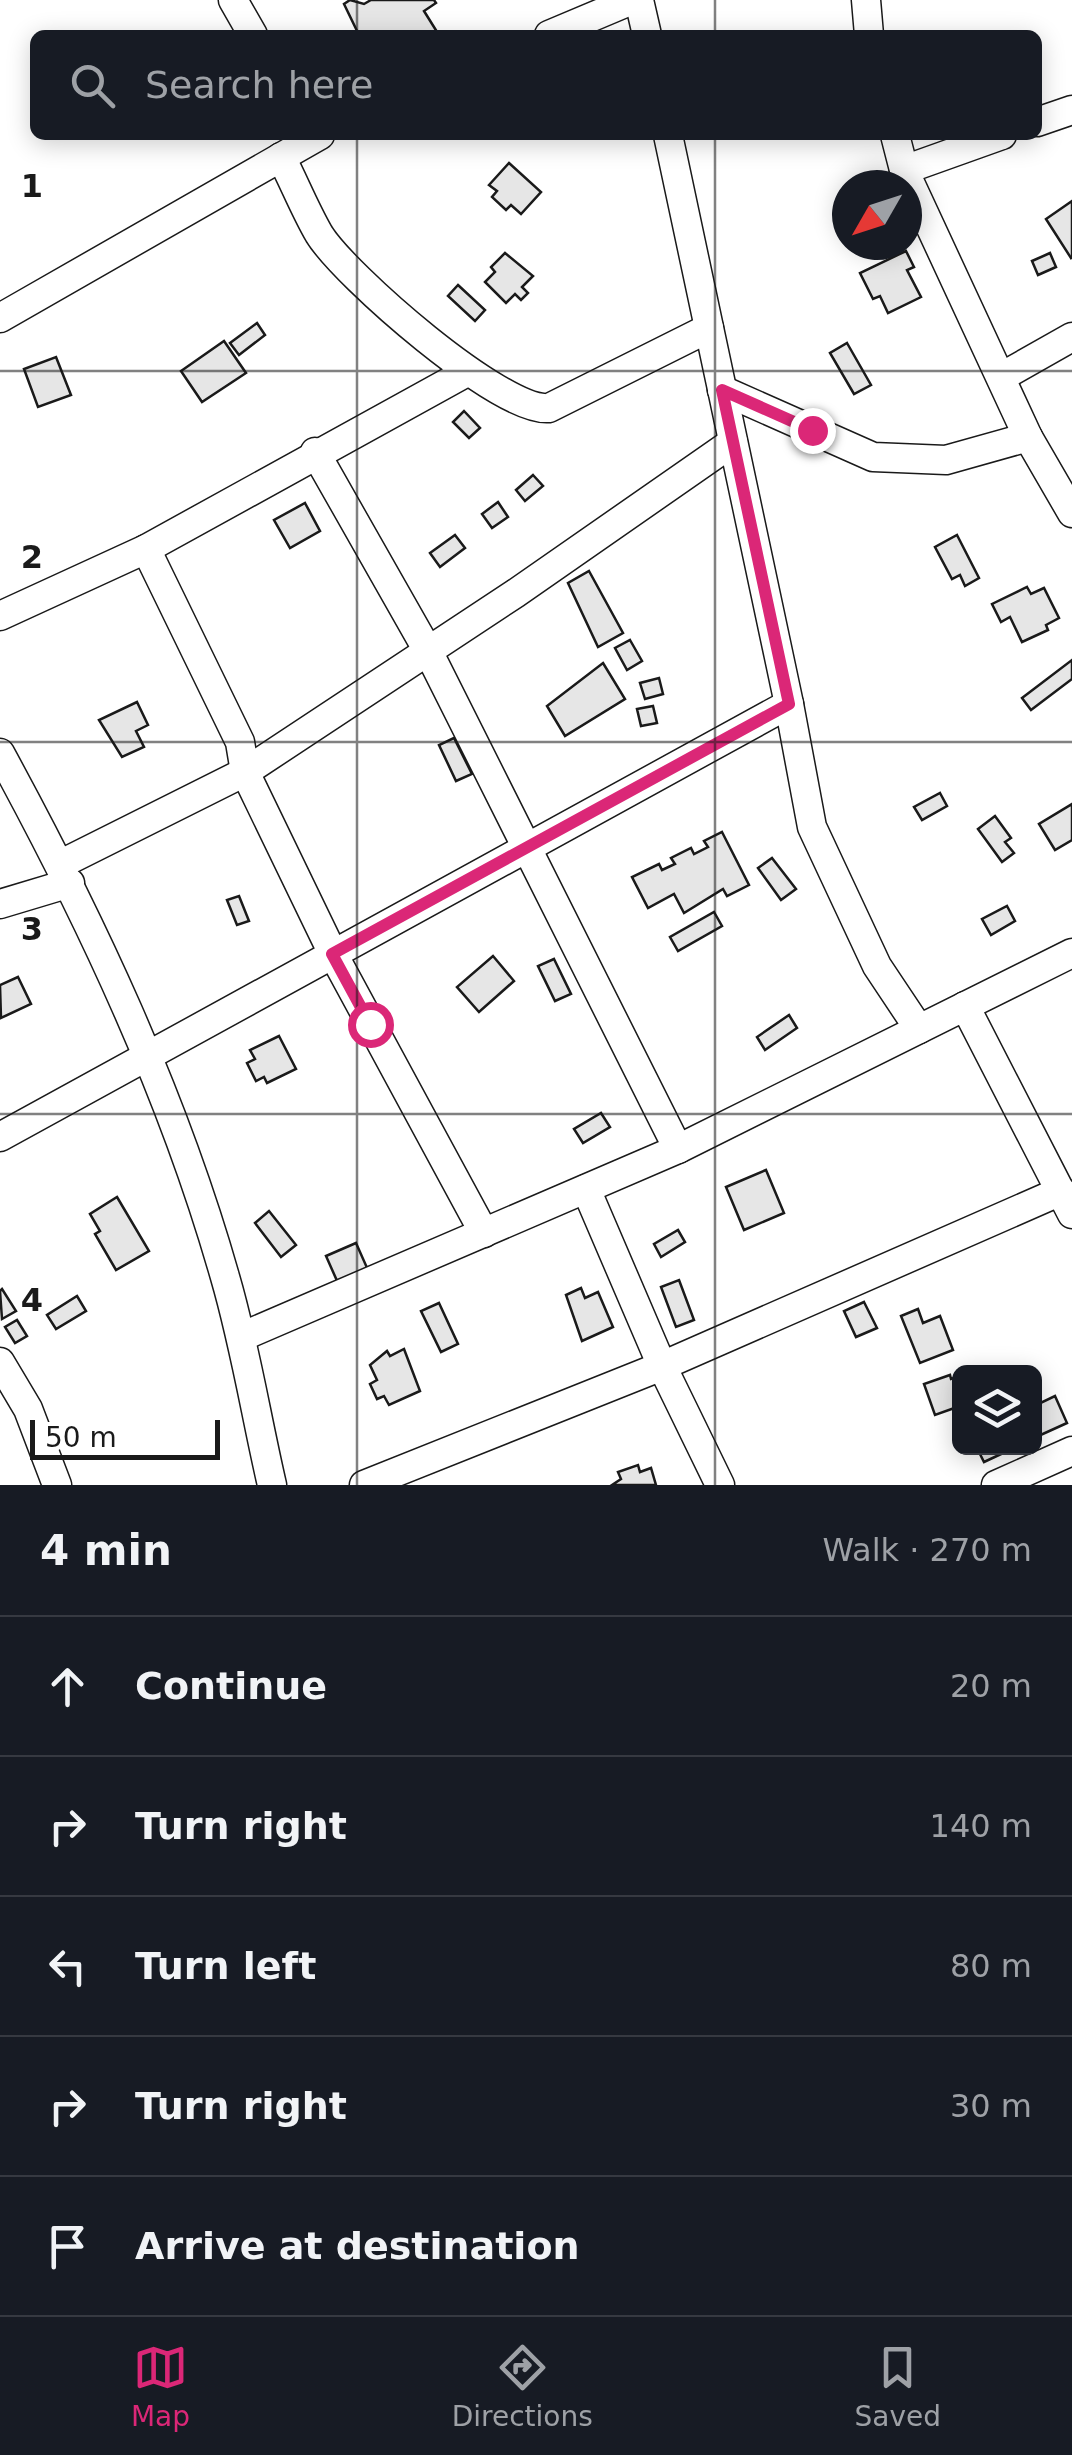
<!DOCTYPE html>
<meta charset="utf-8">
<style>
:root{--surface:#171b24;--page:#242831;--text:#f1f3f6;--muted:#9ea1a6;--line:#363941;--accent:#db2777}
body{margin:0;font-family:"DejaVu Sans",sans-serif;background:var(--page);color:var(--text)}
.controls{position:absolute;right:30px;bottom:30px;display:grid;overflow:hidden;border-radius:15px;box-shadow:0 5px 25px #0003}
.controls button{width:90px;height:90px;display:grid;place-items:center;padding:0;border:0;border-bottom:2px solid var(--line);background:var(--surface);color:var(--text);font:50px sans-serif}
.compass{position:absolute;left:832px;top:170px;width:90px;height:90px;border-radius:50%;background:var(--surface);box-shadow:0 5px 25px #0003;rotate:231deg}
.scale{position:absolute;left:30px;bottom:25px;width:190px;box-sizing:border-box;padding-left:10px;border:5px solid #1a1a1a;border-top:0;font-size:28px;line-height:35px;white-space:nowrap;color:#1a1a1a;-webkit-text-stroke:8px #fff;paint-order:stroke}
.stop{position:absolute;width:30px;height:30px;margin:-22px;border:8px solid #db2777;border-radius:50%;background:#fff}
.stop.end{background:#db2777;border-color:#fff;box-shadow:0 2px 10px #0008}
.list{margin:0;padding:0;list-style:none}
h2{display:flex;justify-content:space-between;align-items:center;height:130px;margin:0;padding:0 40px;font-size:42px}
h2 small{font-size:32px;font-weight:400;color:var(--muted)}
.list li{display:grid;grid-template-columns:65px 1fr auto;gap:30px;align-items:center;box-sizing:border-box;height:140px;padding:0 40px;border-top:2px solid var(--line)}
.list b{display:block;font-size:38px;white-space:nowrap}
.list em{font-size:32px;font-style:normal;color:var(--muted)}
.icon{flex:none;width:55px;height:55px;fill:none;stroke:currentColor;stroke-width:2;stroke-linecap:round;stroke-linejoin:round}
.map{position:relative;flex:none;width:1072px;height:1485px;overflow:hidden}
.search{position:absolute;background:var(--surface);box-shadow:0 5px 25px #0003;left:30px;right:30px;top:30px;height:110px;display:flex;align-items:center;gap:25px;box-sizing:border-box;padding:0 35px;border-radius:15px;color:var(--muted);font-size:38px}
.sheet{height:830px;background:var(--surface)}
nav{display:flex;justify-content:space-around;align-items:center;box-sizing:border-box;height:140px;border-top:2px solid var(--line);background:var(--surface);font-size:28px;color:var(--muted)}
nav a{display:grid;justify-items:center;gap:5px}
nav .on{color:var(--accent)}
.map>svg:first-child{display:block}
.building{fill:#e6e6e6;stroke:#1a1a1a;stroke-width:2.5}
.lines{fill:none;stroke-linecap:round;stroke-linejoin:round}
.minor-casing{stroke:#1a1a1a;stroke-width:31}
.minor{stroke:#fff;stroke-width:28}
.route{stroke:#db2777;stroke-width:12}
.grid{fill:none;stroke:#1a1a1a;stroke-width:2.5;stroke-opacity:0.55}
.grid-label{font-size:32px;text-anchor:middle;font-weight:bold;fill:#1a1a1a;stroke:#fff;stroke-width:8;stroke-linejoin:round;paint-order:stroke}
</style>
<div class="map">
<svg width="1072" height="1485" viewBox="0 0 1072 1485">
<rect width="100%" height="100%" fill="#fff"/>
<g class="building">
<polygon points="350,0 364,4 371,0 434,0 436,3 424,11 439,35 359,35 344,4"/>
<polygon points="509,163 541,192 521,214 511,205 506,210 492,197 497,191 489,185"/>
<polygon points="1072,201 1072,257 1071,258 1046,219"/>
<polygon points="906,251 914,267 907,270 921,297 888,313 880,296 873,299 860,273"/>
<polygon points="505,253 533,276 522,287 528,293 521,300 515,294 506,303 485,282 495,272 491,267"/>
<polygon points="1050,253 1056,267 1038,275 1032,261"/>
<polygon points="458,285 485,310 475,321 448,296"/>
<polygon points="257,323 265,335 239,355 230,343"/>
<polygon points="224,341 246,373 202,402 181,371"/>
<polygon points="847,343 871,385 854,394 830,353"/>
<polygon points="56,357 71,395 38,407 24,369"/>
<polygon points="464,411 480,428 469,438 453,422"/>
<polygon points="533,475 543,486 525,501 516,490"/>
<polygon points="498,502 508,517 492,528 482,514"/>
<polygon points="305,503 320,531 290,548 274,520"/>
<polygon points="455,535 465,548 440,567 430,553"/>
<polygon points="957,535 979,578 965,586 960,575 952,579 935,547"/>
<polygon points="589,571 623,633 598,647 568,583"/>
<polygon points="1027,587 1031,594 1044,588 1059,618 1046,625 1048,630 1022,642 1010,617 1001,622 992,604"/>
<polygon points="630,640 642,661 627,670 615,648"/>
<polygon points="1072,660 1072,679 1031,710 1022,698"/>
<polygon points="603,663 625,699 565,736 547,706"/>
<polygon points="659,678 663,694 645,699 640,683"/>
<polygon points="137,702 148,725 136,731 144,747 122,757 99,720"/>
<polygon points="653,706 657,723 641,726 637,709"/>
<polygon points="454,738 472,774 456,781 439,745"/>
<polygon points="940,793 947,806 922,820 914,807"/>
<polygon points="1072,804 1072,840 1055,850 1039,824"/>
<polygon points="995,816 1011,838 1005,842 1014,853 1002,862 978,829"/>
<polygon points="722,832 749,885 727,896 723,889 684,913 674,894 648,908 632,877 659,864 662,870 675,864 671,858 691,848 694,854 708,847 704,841"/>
<polygon points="772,858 796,889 781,900 758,868"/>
<polygon points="239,896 249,921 237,925 227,900"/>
<polygon points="1007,906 1015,921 991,935 982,919"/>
<polygon points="714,912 722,926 678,951 670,937"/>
<polygon points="493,956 514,981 479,1012 457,987"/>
<polygon points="554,959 571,994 555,1001 538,966"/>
<polygon points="18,977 31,1004 1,1018 0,985"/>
<polygon points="789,1015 797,1028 765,1050 757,1037"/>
<polygon points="279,1036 296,1069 267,1083 264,1077 256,1081 247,1063 255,1059 250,1050"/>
<polygon points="601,1113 610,1127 583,1143 574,1129"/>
<polygon points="766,1170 784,1213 744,1230 726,1187"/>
<polygon points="117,1197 149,1251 116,1270 95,1234 100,1231 90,1214"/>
<polygon points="269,1211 296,1245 281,1257 255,1223"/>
<polygon points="678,1230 685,1242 661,1257 654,1244"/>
<polygon points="356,1243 368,1270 338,1283 326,1256"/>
<polygon points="679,1280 694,1320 676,1327 661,1287"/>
<polygon points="581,1288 585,1298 598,1292 613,1327 582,1341 566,1295"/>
<polygon points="2,1289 16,1311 2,1319 0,1291"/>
<polygon points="77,1296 86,1311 56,1329 47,1315"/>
<polygon points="864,1302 877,1328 856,1337 844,1311"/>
<polygon points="439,1303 458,1344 441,1352 421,1311"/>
<polygon points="918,1309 923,1323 940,1316 953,1350 920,1363 901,1316"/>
<polygon points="17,1320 27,1336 15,1343 5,1327"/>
<polygon points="404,1349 420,1391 389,1405 384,1396 377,1399 370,1384 377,1380 370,1365 387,1351 390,1356"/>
<polygon points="950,1375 951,1379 960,1376 960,1406 935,1415 924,1384"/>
<polygon points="1055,1396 1067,1423 1034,1438 1034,1406"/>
<polygon points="977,1448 1014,1448 984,1462"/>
<polygon points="638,1465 640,1472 651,1468 656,1485 612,1485 621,1479 618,1472"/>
</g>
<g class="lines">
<defs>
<g id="minor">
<polyline points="233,0 253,35"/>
<polyline points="639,0 647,35"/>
<polyline points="866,0 869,35"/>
<polyline points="549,35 632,0"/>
<polyline points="1037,122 1072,110"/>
<polyline points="895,135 904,170 1028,437 1072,513"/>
<path d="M281,157C294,182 305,210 319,234C345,276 502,413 549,408L709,328"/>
<polyline points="904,170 1002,135"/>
<polyline points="0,318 320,135"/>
<polyline points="1003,376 1072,337"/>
<polyline points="722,390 873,457 946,460 1028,437"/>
<polyline points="315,452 428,651 678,1149"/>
<polyline points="146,549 240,742 245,772 333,954 484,1233"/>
<polyline points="0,616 146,549 467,372"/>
<polyline points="789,704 812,827 877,966 919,1029"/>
<path d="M0,753C91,920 173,1094 225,1277C245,1345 256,1416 272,1485"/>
<polyline points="61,864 245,772 516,593 733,442"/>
<polyline points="0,904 70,883"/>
<polyline points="965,1006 1072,1214"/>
<polyline points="0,1137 789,704 668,135"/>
<polyline points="586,1189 662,1366 720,1485"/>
<polyline points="241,1337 678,1149 1072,953"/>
<polyline points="0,1362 28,1409 57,1485"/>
<polyline points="364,1485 662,1366 1061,1191"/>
<polyline points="996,1485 1072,1451"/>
</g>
</defs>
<use href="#minor" class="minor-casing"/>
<use href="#minor" class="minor"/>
</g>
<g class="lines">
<polyline class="route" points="370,1024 332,954 789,704 722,390 812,430"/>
</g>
<path class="grid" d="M357,0V35M715,0V35M357,135V1485M715,135V1485M0,371H1072M0,742H1072M0,1114H1072"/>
<g class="grid-label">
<text x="32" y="197">1</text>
<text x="32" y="568">2</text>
<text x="32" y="940">3</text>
<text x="32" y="1311">4</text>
</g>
</svg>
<div class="controls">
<button><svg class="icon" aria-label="layers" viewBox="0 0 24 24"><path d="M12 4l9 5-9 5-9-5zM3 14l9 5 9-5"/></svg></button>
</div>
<svg class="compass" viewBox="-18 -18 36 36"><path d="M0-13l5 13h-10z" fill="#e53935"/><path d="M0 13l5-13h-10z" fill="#9ea1a6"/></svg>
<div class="scale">50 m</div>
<div class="stop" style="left:370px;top:1024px"></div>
<div class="stop end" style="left:812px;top:430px"></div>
<div class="search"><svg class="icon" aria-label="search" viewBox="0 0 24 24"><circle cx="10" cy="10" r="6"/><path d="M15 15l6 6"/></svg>Search here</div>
</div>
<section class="sheet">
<h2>4 min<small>Walk · 270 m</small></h2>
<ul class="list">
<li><svg class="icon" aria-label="ahead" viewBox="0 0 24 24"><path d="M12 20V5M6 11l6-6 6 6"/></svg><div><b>Continue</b></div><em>20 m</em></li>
<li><svg class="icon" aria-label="right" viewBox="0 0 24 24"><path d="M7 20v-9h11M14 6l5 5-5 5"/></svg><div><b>Turn right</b></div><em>140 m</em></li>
<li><svg class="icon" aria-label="left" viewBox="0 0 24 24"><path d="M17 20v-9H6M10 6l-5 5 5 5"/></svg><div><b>Turn left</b></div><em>80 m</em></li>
<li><svg class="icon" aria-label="right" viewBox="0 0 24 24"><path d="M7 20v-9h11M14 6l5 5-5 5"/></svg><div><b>Turn right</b></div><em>30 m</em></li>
<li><svg class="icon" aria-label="arrive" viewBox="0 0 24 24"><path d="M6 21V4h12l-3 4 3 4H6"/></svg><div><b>Arrive at destination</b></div></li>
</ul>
</section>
<nav>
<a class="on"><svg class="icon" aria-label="map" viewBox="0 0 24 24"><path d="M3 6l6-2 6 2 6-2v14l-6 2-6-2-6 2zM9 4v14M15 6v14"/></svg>Map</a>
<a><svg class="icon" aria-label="directions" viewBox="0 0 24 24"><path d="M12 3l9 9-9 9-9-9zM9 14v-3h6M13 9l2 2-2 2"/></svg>Directions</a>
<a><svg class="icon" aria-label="saved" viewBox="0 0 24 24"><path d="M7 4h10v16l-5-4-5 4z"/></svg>Saved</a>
</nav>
